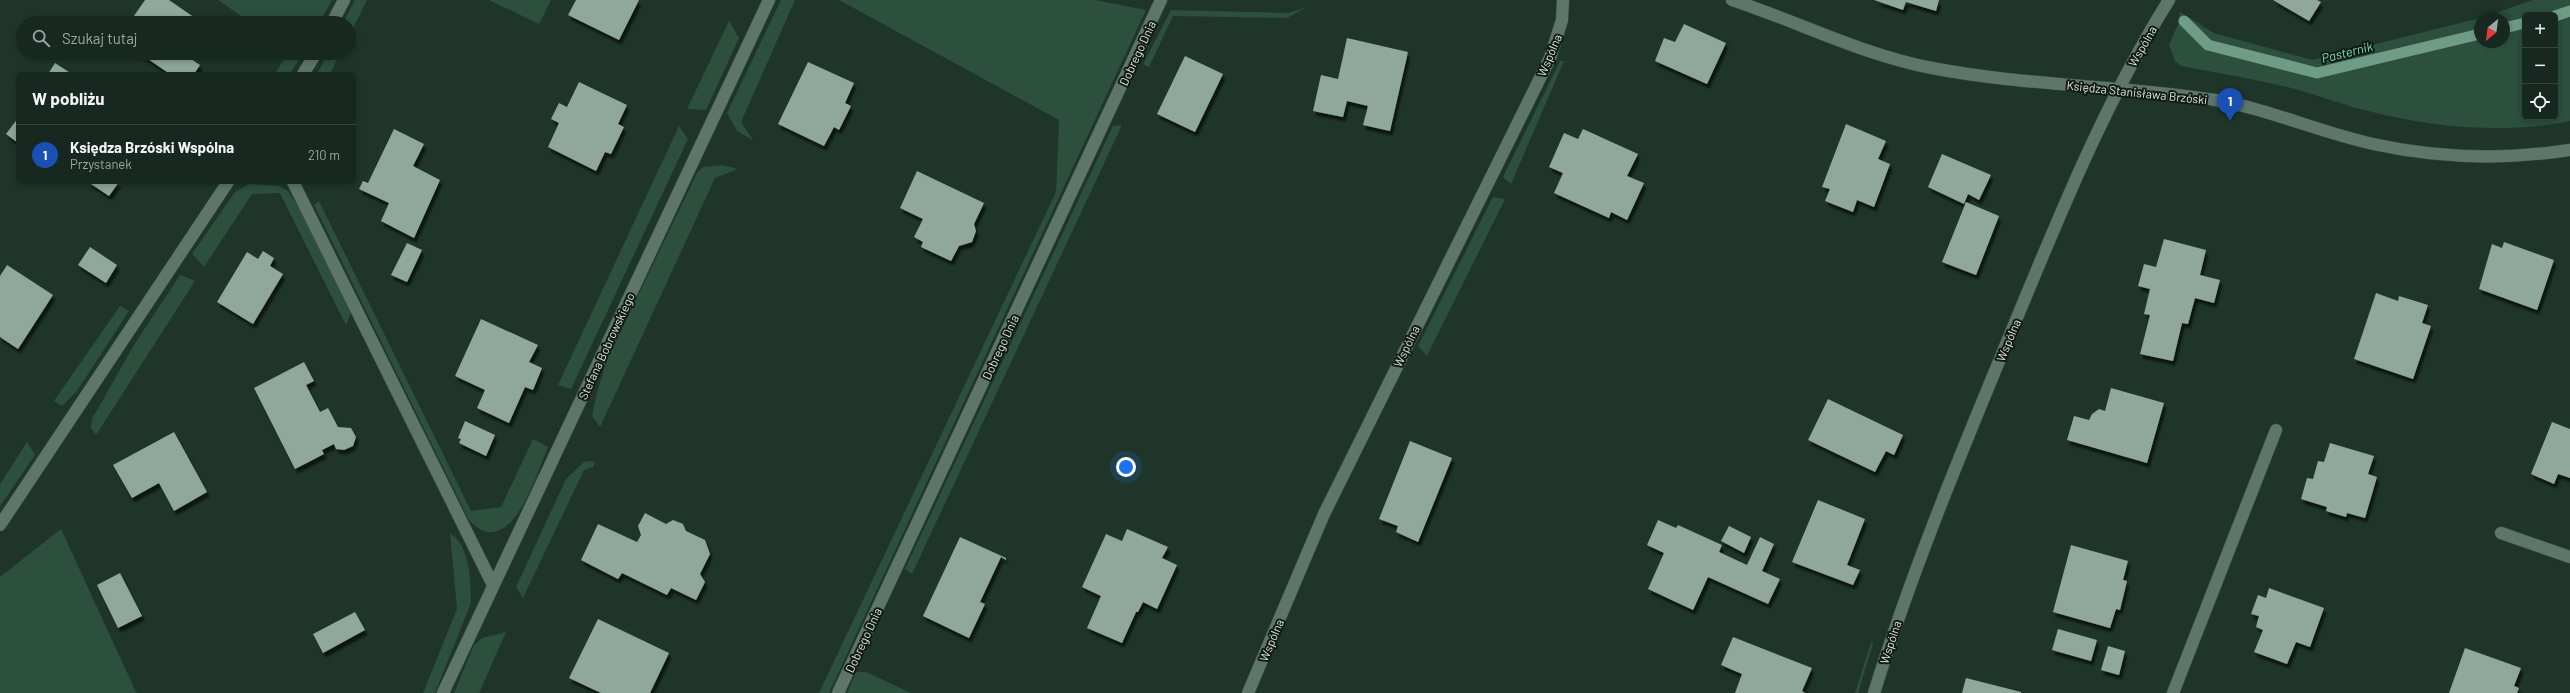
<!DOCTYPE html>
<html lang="pl">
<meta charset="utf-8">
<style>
:root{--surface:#172820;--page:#203029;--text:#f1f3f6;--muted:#9ea6a5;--line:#36443e;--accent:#8bbbb9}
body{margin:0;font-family:Barlow,sans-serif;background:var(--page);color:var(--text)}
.controls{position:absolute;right:12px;top:12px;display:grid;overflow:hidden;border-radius:6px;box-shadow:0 2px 6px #0003}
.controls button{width:36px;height:36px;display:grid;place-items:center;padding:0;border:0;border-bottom:1px solid var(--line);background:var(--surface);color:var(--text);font:20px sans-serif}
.compass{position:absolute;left:2474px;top:12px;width:36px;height:36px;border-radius:50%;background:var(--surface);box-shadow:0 2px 6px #0003;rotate:209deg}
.you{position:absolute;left:1126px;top:467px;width:14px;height:14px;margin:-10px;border:3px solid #fff;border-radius:50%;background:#1a73e8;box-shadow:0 0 0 6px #1a73e833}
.badge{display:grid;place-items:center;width:26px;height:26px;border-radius:50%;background:var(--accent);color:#fff;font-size:13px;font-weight:700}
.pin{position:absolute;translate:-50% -33px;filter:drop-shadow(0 1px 2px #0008)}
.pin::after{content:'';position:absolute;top:21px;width:14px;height:12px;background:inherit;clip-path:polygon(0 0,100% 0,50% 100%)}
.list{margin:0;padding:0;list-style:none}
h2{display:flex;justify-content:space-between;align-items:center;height:52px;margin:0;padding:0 16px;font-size:17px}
h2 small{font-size:13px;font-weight:400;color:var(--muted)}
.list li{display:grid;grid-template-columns:26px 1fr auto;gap:12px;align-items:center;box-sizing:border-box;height:60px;padding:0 16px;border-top:1px solid var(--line)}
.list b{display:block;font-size:15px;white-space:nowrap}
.list p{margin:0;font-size:13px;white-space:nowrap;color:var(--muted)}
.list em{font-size:13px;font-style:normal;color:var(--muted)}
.icon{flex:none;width:22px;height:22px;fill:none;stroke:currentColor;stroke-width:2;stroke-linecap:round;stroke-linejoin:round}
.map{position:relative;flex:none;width:2570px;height:693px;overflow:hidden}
.search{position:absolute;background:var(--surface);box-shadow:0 2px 6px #0003;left:16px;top:16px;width:340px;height:44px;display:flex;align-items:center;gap:10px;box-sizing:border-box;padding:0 14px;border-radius:22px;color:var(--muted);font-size:15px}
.panel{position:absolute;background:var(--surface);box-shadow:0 2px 6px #0003;left:16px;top:72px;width:340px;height:112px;border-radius:6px}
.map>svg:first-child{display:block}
.green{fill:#2c4f3e;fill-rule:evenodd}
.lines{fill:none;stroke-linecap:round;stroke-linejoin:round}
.stream{stroke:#6f9c87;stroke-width:11}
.building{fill:#8fa89b;filter:url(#shadow)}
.minor-casing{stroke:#3e5148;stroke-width:13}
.minor{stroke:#5e7669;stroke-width:12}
.labels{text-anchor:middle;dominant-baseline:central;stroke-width:4;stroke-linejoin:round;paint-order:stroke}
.street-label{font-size:12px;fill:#d9e6df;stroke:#111a15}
.water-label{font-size:13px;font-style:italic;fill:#83ddb2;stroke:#111a15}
</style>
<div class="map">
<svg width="2570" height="693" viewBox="0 0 2570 693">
<defs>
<filter id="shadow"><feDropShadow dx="2.5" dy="4.5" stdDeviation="1" flood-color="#0009"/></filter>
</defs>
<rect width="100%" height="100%" fill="#1f352a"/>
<g class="green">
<polygon points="218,0 332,0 319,23 251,23"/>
<polygon points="355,0 367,0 349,36 349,23 343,23"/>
<polygon points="489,0 551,0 539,24"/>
<polygon points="781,0 795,0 741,122 753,140 737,131 727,113"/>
<polygon points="839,0 1095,0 1146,10 829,693 819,693 1056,192 1059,120"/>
<path d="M2533,0H2570V121C2505,134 2436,128 2372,112C2345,106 2318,95 2291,88C2255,79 2218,73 2181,66L2175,61L2169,45L2179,22L2180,12L2214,33L2312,60L2480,18V42H2504V18H2481ZM2525,15H2555V117H2525Z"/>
<polygon points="1307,7 1287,18 1173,16 1149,67 1143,64 1171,10 1288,13"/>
<polygon points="729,21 739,38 706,110 687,109"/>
<polygon points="288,53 303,53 290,74 275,74"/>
<polygon points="328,53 340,53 330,74 317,74"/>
<polygon points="1560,61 1564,61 1511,184 1503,177"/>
<polygon points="1122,125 912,574 905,569 1113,126"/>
<polygon points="679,126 688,139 571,389 558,385"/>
<polygon points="722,165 738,169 715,178 600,427 592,416 597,392 607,360 697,173 703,167"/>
<polygon points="249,184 279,186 288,191 301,211 351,313 346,325 280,193 252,194 204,267 192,254 235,192"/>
<polygon points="1493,197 1505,199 1427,356 1418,346"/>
<path d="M319,201L471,511L501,507L533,439L548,447C538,470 521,529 493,532C484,534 475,526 469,520L314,205Z"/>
<polygon points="180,275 195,281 96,435 91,428 92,419 134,345"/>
<polygon points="120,306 129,311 77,391 62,406 54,401"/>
<polygon points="27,442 35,455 0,506 0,484"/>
<polygon points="590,461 595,462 593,467 584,470 523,598 516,587 566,479 584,462"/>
<polygon points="61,529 136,692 137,693 0,693 0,577"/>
<path d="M450,533C470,546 471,581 471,603L435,693H423L457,609Z"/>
<polygon points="506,632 479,693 454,693 474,645 482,638"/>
<polygon points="1872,640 1873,643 1858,693 1855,693"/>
<polygon points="856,672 866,672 911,693 847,693"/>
</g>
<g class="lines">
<g class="stream">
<polyline points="2555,16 2570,11"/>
<polyline points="2184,21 2208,45 2317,73 2480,34"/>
<polyline points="2504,28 2525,23"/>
</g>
</g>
<g class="building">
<polygon points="145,0 169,0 198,20 196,23 129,23"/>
<polygon points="576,0 639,0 619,40 568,15"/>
<polygon points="1874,0 1939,0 1936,11 1906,2 1903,10"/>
<polygon points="2273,0 2317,0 2321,2 2309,21"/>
<polygon points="1684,24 1726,43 1707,84 1655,61 1664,38 1675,42"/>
<polygon points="1347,38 1408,52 1390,131 1363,125 1368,106 1347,101 1343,117 1313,111 1321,75 1338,79"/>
<polygon points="139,53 182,53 200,65 194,74 170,74"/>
<polygon points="1185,56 1223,74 1195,132 1157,114"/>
<polygon points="808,62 854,83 845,103 851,106 839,130 834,127 824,146 778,124"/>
<polygon points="55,63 72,74 48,74"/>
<polygon points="579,82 627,105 618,124 624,127 611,154 605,152 596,171 548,147 559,123 551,119 559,103 567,107"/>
<polygon points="18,118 18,143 6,134"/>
<polygon points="1846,124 1886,141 1878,159 1890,164 1874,207 1857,200 1853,212 1825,201 1830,189 1822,187"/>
<polygon points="394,129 424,144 413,166 440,180 414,238 381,221 389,203 359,189 363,181 368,183"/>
<polygon points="1583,129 1638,154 1627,176 1644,183 1627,220 1611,212 1609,218 1554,193 1563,173 1549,167 1564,133 1578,139"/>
<polygon points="1942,154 1991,175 1979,200 1968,194 1964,204 1928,187"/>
<polygon points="917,171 984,203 974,224 976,231 972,242 959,246 951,261 921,247 923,242 914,237 923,219 900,208"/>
<polygon points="88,182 119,182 109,196"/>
<polygon points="1966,202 1999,216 1976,275 1942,262"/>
<polygon points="2164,239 2206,250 2200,275 2220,280 2214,303 2195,298 2188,324 2182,323 2173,361 2140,354 2150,315 2144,314 2150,289 2138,286 2144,264 2156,267"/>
<polygon points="2504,242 2554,260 2537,310 2479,289 2492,244 2502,248"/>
<polygon points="407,243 422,250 407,282 391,275"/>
<polygon points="90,247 117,265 106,283 78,265"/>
<polygon points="263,251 274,258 270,266 283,274 253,324 217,302 247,252 258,259"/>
<polygon points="7,265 53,295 18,349 0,337 0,276"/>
<polygon points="2376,293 2398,301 2399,296 2428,305 2422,323 2431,326 2413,379 2354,359"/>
<polygon points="481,319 538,345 529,362 542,368 533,390 525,387 509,423 477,408 485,390 455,376"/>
<polygon points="304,362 314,381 306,385 320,412 328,408 338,427 351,428 356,437 353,446 344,450 336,449 334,444 322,450 324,454 295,469 254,388"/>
<polygon points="2111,388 2164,403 2147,463 2067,440 2074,416 2089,420 2092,414 2099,409 2105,411"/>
<polygon points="1828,399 1903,435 1894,455 1886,451 1875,472 1808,440"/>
<polygon points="465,421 495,435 486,456 459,443 461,439 458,438"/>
<polygon points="2552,422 2570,429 2570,478 2558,474 2554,484 2531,474"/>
<polygon points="174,432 207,492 174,511 159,483 132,498 113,465"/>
<polygon points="1410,441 1452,458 1418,542 1396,532 1398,526 1379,519"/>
<polygon points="2330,443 2374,456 2368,474 2377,477 2365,518 2347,513 2346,517 2326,511 2327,507 2301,499 2307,478 2313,479 2318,461 2324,462"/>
<polygon points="1818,500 1865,519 1847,565 1860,570 1853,585 1792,562"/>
<polygon points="645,513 666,524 673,520 683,524 686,531 705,540 710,554 700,574 705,582 696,600 671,588 667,595 622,573 618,579 581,560 598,524 637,542 641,535 638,526"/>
<polygon points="1658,520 1676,528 1678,525 1722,545 1719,552 1747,565 1760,537 1774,544 1762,571 1780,579 1768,604 1708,577 1693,610 1648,589 1664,553 1647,545"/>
<polygon points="1729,526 1751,537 1744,553 1721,541"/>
<polygon points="1127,529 1168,547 1162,558 1177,565 1157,609 1143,602 1138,612 1136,612 1122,643 1087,628 1101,596 1082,587 1106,534 1122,541"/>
<polygon points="960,537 1006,558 1006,560 1001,557 980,602 985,604 969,638 923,616"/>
<polygon points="2071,545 2128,561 2123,580 2127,581 2120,610 2116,609 2110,628 2053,612"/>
<polygon points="120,573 142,616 118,628 97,585"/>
<polygon points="2269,588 2324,608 2310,647 2296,642 2287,664 2254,652 2263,630 2256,627 2259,616 2251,614 2258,595 2266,598"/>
<polygon points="355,612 365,630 323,653 313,634"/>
<polygon points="598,619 669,653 650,693 601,693 569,678"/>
<polygon points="2058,629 2097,640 2091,661 2052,650"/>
<polygon points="1733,637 1812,668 1802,691 1805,693 1735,693 1742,674 1721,665"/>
<polygon points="2108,646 2125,651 2119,675 2101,670"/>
<polygon points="2465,648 2521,668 2514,686 2519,688 2517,693 2449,693"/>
<polygon points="1966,678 2021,692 2021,693 1962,693"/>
</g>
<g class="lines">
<defs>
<g id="minor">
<path d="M1732,0C1799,22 1863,55 1932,68C2025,86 2121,85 2215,100C2269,109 2319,132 2373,144C2437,158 2505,160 2570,150"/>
<polyline points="332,23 344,0"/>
<polyline points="303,74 316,53"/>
<polyline points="293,182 493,585"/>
<polyline points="0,525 228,182"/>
<polyline points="2501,533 2570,557"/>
<polyline points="443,693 769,0"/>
<polyline points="838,693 1161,0"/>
<polyline points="1248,693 1324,514 1550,58 1562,20 1563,0"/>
<path d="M1874,693C1913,567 1964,446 2014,325C2060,214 2105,102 2169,0"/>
<polyline points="2173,693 2276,430"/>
</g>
</defs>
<use href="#minor" class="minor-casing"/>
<use href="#minor" class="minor"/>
</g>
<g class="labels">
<g class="street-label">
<text transform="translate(2142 46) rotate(-60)">Wspólna</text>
<text transform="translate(1137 53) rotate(-65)">Dobrego Dnia</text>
<text transform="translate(1549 55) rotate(-67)">Wspólna</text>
<text transform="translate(2137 92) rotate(6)">Księdza Stanisława Brzóski</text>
<text transform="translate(2008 340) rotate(-67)">Wspólna</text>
<text transform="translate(606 346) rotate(-65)">Stefana Bobrowskiego</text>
<text transform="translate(1406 346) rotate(-64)">Wspólna</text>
<text transform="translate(1000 347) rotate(-65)">Dobrego Dnia</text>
<text transform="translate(863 640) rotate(-65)">Dobrego Dnia</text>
<text transform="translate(1271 640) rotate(-67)">Wspólna</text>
<text transform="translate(1890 642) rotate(-72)">Wspólna</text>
</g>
<g class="water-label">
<text transform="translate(2347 52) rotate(-14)">Pasternik</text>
</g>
</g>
</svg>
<div class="controls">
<button>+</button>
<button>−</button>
<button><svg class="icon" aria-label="locate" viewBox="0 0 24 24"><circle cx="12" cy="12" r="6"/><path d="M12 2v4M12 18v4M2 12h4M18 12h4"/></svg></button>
</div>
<svg class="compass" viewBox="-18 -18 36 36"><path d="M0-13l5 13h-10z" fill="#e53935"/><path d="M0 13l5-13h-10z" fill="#9ea6a5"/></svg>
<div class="you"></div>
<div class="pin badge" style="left:2230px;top:121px;background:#1a4fb4">1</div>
<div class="search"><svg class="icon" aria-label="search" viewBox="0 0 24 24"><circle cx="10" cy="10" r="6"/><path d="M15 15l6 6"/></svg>Szukaj tutaj</div>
<section class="panel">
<h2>W pobliżu<small></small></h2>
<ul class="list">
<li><span class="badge" style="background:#1a4fb4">1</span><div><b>Księdza Brzóski Wspólna</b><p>Przystanek</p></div><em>210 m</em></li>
</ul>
</section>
</div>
